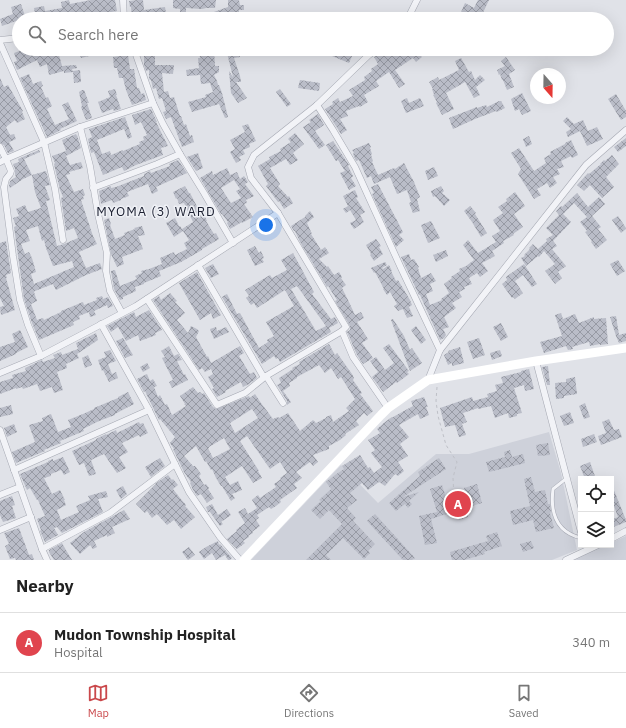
<!DOCTYPE html>
<style>
:root{--surface:#fff;--page:#f6f6f6;--text:#222;--muted:#767676;--line:#e0e0e0;--accent:#ca484b}
body{margin:0;font-family:"IBM Plex Sans",sans-serif;background:var(--page);color:var(--text)}
.controls{position:absolute;right:12px;bottom:12px;display:grid;overflow:hidden;border-radius:0px;box-shadow:0 4px 16px #0002}
.controls button{width:36px;height:36px;display:grid;place-items:center;padding:0;border:0;border-bottom:1px solid var(--line);background:var(--surface);color:var(--text);font:20px sans-serif}
.compass{position:absolute;left:530px;top:68px;width:36px;height:36px;border-radius:50%;background:var(--surface);box-shadow:0 4px 16px #0002;rotate:160deg}
.you{position:absolute;left:266px;top:225px;width:14px;height:14px;margin:-10px;border:3px solid #fff;border-radius:50%;background:#1a73e8;box-shadow:0 0 0 6px #1a73e833}
.badge{display:grid;place-items:center;width:26px;height:26px;border-radius:50%;background:var(--accent);color:#fff;font-size:13px;font-weight:700}
.pin{position:absolute;translate:-50% -50%;border:2px solid #fff;box-shadow:0 1px 4px #0006}
.list{margin:0;padding:0;list-style:none}
h2{display:flex;justify-content:space-between;align-items:center;height:52px;margin:0;padding:0 16px;font-size:17px}
h2 small{font-size:13px;font-weight:400;color:var(--muted)}
.list li{display:grid;grid-template-columns:26px 1fr auto;gap:12px;align-items:center;box-sizing:border-box;height:60px;padding:0 16px;border-top:1px solid var(--line)}
.list b{display:block;font-size:15px;white-space:nowrap}
.list p{margin:0;font-size:13px;white-space:nowrap;color:var(--muted)}
.list em{font-size:13px;font-style:normal;color:var(--muted)}
.icon{flex:none;width:22px;height:22px;fill:none;stroke:currentColor;stroke-width:2;stroke-linecap:round;stroke-linejoin:round}
.map{position:relative;flex:none;width:626px;height:560px;overflow:hidden}
.search{position:absolute;background:var(--surface);box-shadow:0 4px 16px #0002;left:12px;right:12px;top:12px;height:44px;display:flex;align-items:center;gap:10px;box-sizing:border-box;padding:0 14px;border-radius:22px;color:var(--muted);font-size:15px}
.sheet{height:112px;background:var(--surface)}
nav{display:flex;justify-content:space-around;align-items:center;box-sizing:border-box;height:56px;border-top:1px solid var(--line);background:var(--surface);font-size:11px;color:var(--muted)}
nav a{display:grid;justify-items:center;gap:2px}
nav .on{color:var(--accent)}
.map>svg:first-child{display:block}
.built{fill:#ced1da}
.building{fill:url(#building-cross-hatch);fill-rule:evenodd}
.lines{fill:none;stroke-linecap:round;stroke-linejoin:round}
.service-casing{stroke:#a5a8b2;stroke-width:4}
.minor-casing{stroke:#a5a8b2;stroke-width:7}
.path{stroke:#bec0c7;stroke-width:1;stroke-dasharray:3 3;stroke-linecap:butt}
.service{stroke:#f2f3f7;stroke-width:3}
.minor{stroke:#f2f3f7;stroke-width:6}
.secondary{stroke:#fff;stroke-width:9}
.labels{text-anchor:middle;dominant-baseline:central;stroke-width:3;stroke-linejoin:round;paint-order:stroke}
.quarter-label{font-size:13px;letter-spacing:1px;fill:#1b1f30;stroke:#eff1f6}
</style>
<div class="map">
<svg width="626" height="560" viewBox="0 0 626 560">
<defs>
<pattern id="building-cross-hatch" width="8" height="8" patternUnits="userSpaceOnUse"><rect width="8" height="8" fill="#babdc8"/><path d="M0 0l8 8M0 8l8-8" fill="none" stroke="#979aa4"/></pattern>
</defs>
<rect width="100%" height="100%" fill="#e0e2e8"/>
<g class="built">
<polygon points="549,432 561,473 577,550 552,560 251,560 341,465 378,503 436,454 469,454"/>
<polygon points="626,536 626,560 571,560 606,545 611,545 611,543"/>
</g>
<g class="building">
<polygon points="69,0 70,4 91,0 115,0 117,11 105,13 106,17 96,19 95,14 74,19 36,19 34,8 44,6 45,11 62,8 61,2"/>
<polygon points="137,0 143,0 144,10 165,7 166,13 132,17 131,7 130,7 129,1"/>
<polygon points="173,0 216,0 215,8 206,8 202,9 186,8 186,12 180,12 180,9 173,8"/>
<polygon points="228,0 239,0 240,5 244,5 244,10 239,10 239,12 212,15 211,13 228,7"/>
<polygon points="478,0 489,0 480,19 458,19 465,3 474,8"/>
<polygon points="21,4 26,19 19,19 19,20 2,26 0,19 13,14 11,7"/>
<polygon points="25,49 37,49 39,55 43,54 42,49 77,49 77,51 59,55 62,66 76,65 77,68 72,69 73,72 64,73 64,71 49,75 47,64 40,67 37,60 17,70 14,62 17,61 14,53"/>
<polygon points="78,49 96,49 97,54 81,58"/>
<polygon points="144,49 155,49 155,65 174,65 173,74 162,73 164,92 168,91 170,98 174,97 180,116 181,116 184,125 186,124 190,136 192,135 194,142 182,147 171,117 166,119 163,112 166,111 162,98 159,99 156,88 153,89 151,80 150,80 149,78 149,70 146,71 144,65"/>
<polygon points="199,49 214,49 215,66 219,66 219,72 214,75 217,81 218,85 219,85 222,93 228,117 225,118 219,104 192,112 188,102 206,97 205,95 213,92 210,83 201,84 200,75 187,76 186,70 199,68 198,58 200,58"/>
<polygon points="315,49 340,49 353,54 349,63"/>
<polygon points="395,49 414,49 422,57 416,62 413,58 395,70 405,84 399,88 389,72 376,81 379,86 364,95 368,102 360,107 359,106 346,111 348,116 340,119 347,130 341,134 325,109 333,104 332,102 338,98 340,102 353,96 349,90 365,80 364,77 372,71 371,69 378,64 374,57 383,52 385,56"/>
<polygon points="239,51 240,57 234,58 240,76 241,82 236,82 247,98 238,103 231,93 229,71 233,77 227,53"/>
<polygon points="128,55 130,69 134,69 137,88 139,88 141,94 144,93 146,100 132,105 126,90 123,78 119,78 117,68 114,68 113,57"/>
<polygon points="506,57 515,70 509,74 514,87 507,90 503,80 502,80 500,74 499,75 497,70 505,66 501,61"/>
<polygon points="461,58 469,72 471,71 475,80 480,75 485,80 476,87 480,95 474,98 465,82 446,93 454,109 442,115 436,103 437,102 433,95 434,95 432,89 433,89 429,82 438,77 439,80 459,70 455,61"/>
<polygon points="80,70 81,82 74,83 73,71"/>
<polygon points="29,74 33,84 41,81 43,86 41,87 46,98 48,97 52,106 47,109 55,125 69,119 62,105 68,102 77,121 60,129 61,130 47,137 20,78"/>
<polygon points="0,78 4,87 8,85 23,111 22,112 25,119 17,123 15,120 6,127 10,135 14,134 16,139 9,142 14,151 8,153 4,145 0,143"/>
<polygon points="300,80 320,83 319,91 298,88"/>
<polygon points="115,89 117,95 116,95 121,109 114,111 113,109 102,113 98,102 110,97 108,91"/>
<polygon points="280,89 291,104 287,107 276,92"/>
<polygon points="82,90 84,90 89,103 87,103 92,118 86,120 81,107 82,106 79,92"/>
<polygon points="522,93 531,111 522,115 519,109 515,111 511,99"/>
<polygon points="616,94 626,111 626,117 621,120 608,99"/>
<polygon points="407,98 409,103 420,98 424,106 406,113 401,101"/>
<polygon points="499,101 501,101 505,108 497,112 496,111 475,119 453,129 449,118 477,107 477,108 486,105 487,107"/>
<polygon points="151,109 157,122 156,122 168,146 161,148 163,155 136,165 124,171 122,167 103,175 94,152 91,153 88,139 92,137 89,129 125,117 132,137 128,139 124,129 97,140 102,154 110,151 111,155 123,150 123,151 140,144 139,142 144,140 143,137 147,135 141,122 135,125 132,115"/>
<polygon points="318,114 324,125 315,131 325,145 319,149 303,127 311,122 309,120"/>
<polygon points="567,117 574,124 583,120 588,131 597,127 603,139 587,146 580,131 568,137 566,132 571,129 563,121"/>
<polygon points="248,124 256,141 249,144 250,147 243,150 245,154 239,157 241,160 236,163 230,152 235,149 230,140 245,132 242,126"/>
<polygon points="295,133 304,144 293,153 298,160 290,165 286,159 270,168 280,184 278,186 288,197 289,196 293,203 284,209 279,201 278,202 266,186 268,184 258,166 270,159 269,157 281,151 280,149 291,142 288,139"/>
<path d="M76,134L77,136V135L81,148L66,156L70,165L81,162L83,168L69,172L70,174L66,175L74,192L83,189L85,195L83,196L84,199L81,200L93,236L97,244L79,252L86,268L100,263L102,269L86,275L56,290L53,284L35,291L34,292L37,301L31,304L37,320L43,318L44,320L61,312V311L83,302L84,305L97,300L96,298L102,296L103,299L108,297L113,306L108,308L107,305L94,311L96,315L90,317L89,312L79,316L80,319L73,322L74,325L39,340L32,323L24,299L14,227L16,226L13,218L19,216L16,209L25,205L28,212L41,208L35,192L32,175L46,171L50,185L45,186L50,200L46,201L57,246L64,244L78,238L74,228L66,231L61,198L63,197L60,190L54,164L55,163L52,156L66,151L62,140ZM38,226L42,241L44,240L46,248L53,266L72,261L74,267L34,284L31,274L36,272L32,258L29,252L25,254L21,244L30,241L26,230Z"/>
<polygon points="529,136 532,144 526,147 523,139"/>
<polygon points="626,138 626,146 618,152 614,147"/>
<polygon points="571,140 578,155 572,158 571,156 561,161 564,167 557,169 560,174 553,177 557,183 550,188 547,183 537,189 541,195 534,199 518,174 521,169 511,153 519,148 534,171 546,163 544,158 551,154 550,152 565,144 565,143"/>
<polygon points="333,141 349,165 348,166 353,176 351,178 356,186 349,190 340,173 345,171 338,160 336,161 326,145"/>
<polygon points="369,143 371,147 370,148 372,154 371,155 373,161 372,162 378,175 394,168 395,169 404,163 414,182 420,197 417,199 420,211 413,213 409,203 411,202 407,190 397,194 390,177 374,184 371,176 367,178 359,160 356,161 353,154 354,153 352,150"/>
<polygon points="39,150 40,152 24,159 32,175 23,179 10,188 9,186 10,181 16,177 15,174 15,169 13,164 19,162 18,159"/>
<polygon points="198,153 203,168 196,171 187,157"/>
<polygon points="612,155 619,164 606,177 614,187 602,198 590,185 584,191 577,185 588,173 589,174 601,164 600,164 604,160 605,161"/>
<polygon points="178,160 187,173 156,187 158,191 152,194 148,184 127,192 129,196 121,199 121,200 113,203 112,200 101,204 99,191 111,186 111,188 116,187 144,176 144,174 150,171 151,173 170,166 169,164"/>
<polygon points="434,167 438,176 428,180 425,171"/>
<path d="M227,168L230,175L237,172L240,179L244,176L248,182L245,184L254,196L246,200L247,203L244,204L253,217L242,223V222L230,229L227,223L228,222L222,214H221L200,178L212,171L213,175ZM234,180L240,189L236,191L241,198L231,203L221,188Z"/>
<polygon points="378,184 403,232 399,235 404,240 396,247 372,194 374,193 371,187"/>
<polygon points="185,186 189,193 190,193 202,216 204,215 207,221 206,221 214,234 216,233 219,239 202,249 202,250 181,262 159,271 161,276 144,283 144,284 135,287 136,291 123,297 123,299 120,300 114,289 111,271 115,270 120,286 137,279 135,276 142,273 141,271 149,269 162,264 160,258 174,252 175,255 187,249 184,243 189,240 183,231 174,237 166,223 175,218 179,226 180,226 182,229 193,222 184,203 179,204 177,198 176,199 173,192"/>
<polygon points="441,186 444,191 442,193 450,200 444,206 435,196 433,197 431,191"/>
<polygon points="355,190 358,197 356,198 365,212 360,215 364,222 354,229 350,223 356,220 350,210 346,213 343,209 348,206 343,196"/>
<polygon points="515,192 525,206 514,214 523,227 513,234 514,235 503,241 504,243 492,251 495,256 482,263 488,271 480,277 477,273 469,278 472,284 464,287 465,289 459,292 462,297 452,303 456,308 444,317 449,327 443,329 446,335 444,338 440,340 420,295 419,295 401,257 409,254 411,260 414,259 419,267 418,268 421,278 431,273 436,281 430,284 433,291 426,294 430,305 442,300 441,299 449,293 444,284 452,278 451,277 460,271 459,269 466,266 474,260 463,245 468,240 478,253 496,242 492,236 500,231 493,220 503,213 498,207 507,201 506,199"/>
<polygon points="577,193 588,207 599,197 605,204 592,216 601,227 598,229 607,240 596,249 591,242 592,241 585,232 587,231 580,222 587,217 574,203 563,214 571,222 553,241 557,246 552,249 566,266 558,272 562,278 555,284 545,271 555,264 544,251 539,257 538,256 526,266 521,258 525,256 524,255 530,249 529,248 533,244 538,249 547,241 546,239 553,235 546,228 559,215 556,211 561,206 562,207"/>
<polygon points="470,206 476,213 475,214 487,233 481,237 472,222 464,211"/>
<polygon points="310,211 314,217 307,223 312,234 311,234 321,250 325,247 329,253 319,259 327,267 328,266 334,275 339,272 342,277 341,278 346,285 342,288 349,302 355,315 361,312 364,318 357,322 368,339 362,343 373,358 363,364 357,355 347,332 350,330 350,326 335,301 337,300 328,286 327,287 300,242 295,231 294,231 291,226 305,217 305,216"/>
<polygon points="618,216 626,228 626,229 621,233 612,220"/>
<polygon points="109,218 111,224 110,225 115,239 125,235 124,233 135,229 134,228 142,226 145,235 138,236 143,249 122,257 124,264 117,267 111,254 104,220"/>
<polygon points="431,221 440,238 428,243 421,225"/>
<polygon points="376,239 381,246 379,247 383,254 374,261 370,255 371,254 366,245"/>
<polygon points="6,241 11,273 6,275 7,278 6,278 15,310 1,315 0,307 4,306 0,298 0,243"/>
<polygon points="255,246 259,253 261,251 264,258 262,259 264,262 255,266 247,250"/>
<polygon points="446,250 448,256 436,262 433,255"/>
<path d="M293,253L314,292L312,294L331,319L335,317L338,323L329,328L331,332L280,362L278,358L276,359L274,356L262,364L222,297L227,294L237,314L240,313L259,348L268,342L267,340L274,336L266,322L294,306L285,290L257,308L254,303L251,305L246,298L249,296L245,290L270,275L272,278L287,270L281,260ZM297,286L326,326L316,331L291,289Z"/>
<polygon points="618,260 625,271 617,276 610,264"/>
<polygon points="385,262 387,265 382,268 383,269 389,265 392,271 391,271 396,281 398,280 410,300 412,305 409,307 413,316 407,318 403,309 398,311 394,306 397,304 390,292 387,295 383,289 384,289 375,272 374,273 371,268"/>
<polygon points="213,264 219,274 211,278 205,268"/>
<polygon points="524,264 537,284 532,287 523,275 515,281 523,293 515,299 513,297 512,298 502,284 507,280 506,277"/>
<polygon points="197,272 221,315 213,319 211,313 200,320 179,283"/>
<polygon points="170,293 177,301 175,302 185,313 177,320 188,333 191,326 197,329 199,331 196,337 207,357 208,356 211,363 240,346 244,353 239,356 250,374 254,372 257,378 249,384 243,387 241,382 225,391 226,392 217,397 212,389 214,388 208,377 213,374 211,369 205,372 202,368 199,370 153,300 159,296 161,300"/>
<polygon points="149,310 162,330 155,333 156,335 140,341 138,335 126,341 118,327 111,332 107,326 134,312 136,317"/>
<polygon points="561,313 563,319 575,314 579,323 594,317 594,319 606,318 608,344 600,345 600,344 590,346 589,342 572,347 573,349 568,350 566,346 544,353 540,342 562,336 555,315"/>
<polygon points="616,316 619,335 626,333 626,341 619,343 616,336 618,335 616,336 610,317"/>
<polygon points="393,319 404,336 410,350 412,348 422,363 410,371 391,320"/>
<polygon points="501,323 508,337 501,341 493,327"/>
<polygon points="416,326 426,340 421,344 411,330"/>
<polygon points="216,327 217,331 226,327 229,332 214,339 210,329"/>
<polygon points="20,330 28,347 16,353 16,354 0,361 0,347 15,342 12,334"/>
<polygon points="96,333 98,340 77,354 79,358 66,364 67,368 57,372 63,390 54,393 52,387 40,391 37,384 23,389 22,387 16,389 16,388 0,394 0,382 13,378 12,375 26,371 25,368 42,360 43,362 55,358 53,355 61,352 62,355 78,349 76,343"/>
<polygon points="123,338 133,355 125,358 116,341"/>
<polygon points="479,338 485,355 473,359 467,342"/>
<path d="M329,344L335,355L337,353L352,374L354,378L353,380L362,393L360,394L373,411L367,416L364,413L356,421L359,425L345,434L346,435L340,440L329,446V449L313,455L318,462L313,466L310,462L296,472L302,478L294,484L297,488L280,500L281,502L276,506L271,509L269,507L257,515L259,518L256,520L260,526L252,532L253,533L248,536L249,537L243,541L245,543L237,549L227,539L237,531L236,530L245,523L238,512L245,508L248,514L257,508L252,500L258,495L260,498L276,487L274,484L281,479L280,478L287,473L280,462L270,469L247,436L240,441L259,471H258L262,478L253,483L242,466L225,477L230,485L238,481L242,490L232,494L235,498L231,501L222,486H221L216,478L212,469L211,470L206,461L205,462L196,446L184,456L193,466H195L201,474L199,476L204,485L206,484L209,488L208,489L214,498L207,503L201,494L197,496L193,490L190,483L191,482L184,472L173,449H174L170,443L175,437L160,419L159,420L145,391L144,392L137,379L147,374L150,381L153,379L157,386L154,387L158,397L160,395L165,405L167,404L172,415L186,406L184,404H185L180,396L193,387L198,393L200,392L202,394L204,393L213,407L216,409L249,396L250,398L255,394L261,403L273,419L278,417L279,418L288,413L300,431L313,420L316,423L326,418V417L331,415L333,422L349,411L346,408L355,399L341,377L338,379L331,368L325,373L319,365L297,377V378L289,383L290,386L283,391L291,402L287,405V401L277,385L281,383L279,378L293,369L292,368L300,364L299,362ZM252,409L258,418L235,433L230,423ZM224,438L230,449L213,458L208,448H209V447Z"/>
<polygon points="389,344 409,371 407,372 409,374 397,383 396,382 383,392 372,377 378,372 370,361 376,357 385,370 394,363 383,348"/>
<polygon points="169,346 174,356 178,354 182,360 177,361 184,375 185,374 188,380 172,388 169,382 173,380 162,358 165,357 161,351"/>
<polygon points="460,347 464,363 452,366 452,363 448,365 444,355 449,352 448,351"/>
<polygon points="110,350 116,361 108,364 112,374 116,372 118,378 109,382 103,370 102,371 98,360 106,357 104,352"/>
<polygon points="500,350 502,356 492,360 490,353"/>
<polygon points="88,355 92,365 85,368 82,358"/>
<polygon points="147,363 150,368 143,372 140,367"/>
<polygon points="548,366 550,385 547,385 542,367"/>
<polygon points="529,369 534,389 525,391 524,385 514,388 522,413 517,414 517,416 509,418 508,413 495,418 491,406 478,409 478,408 463,413 467,422 462,424 466,435 459,437 455,425 445,427 440,408 472,397 473,401 488,397 487,394 497,391 495,385 503,383 501,377 521,372 521,371"/>
<polygon points="575,377 577,394 564,396 564,398 556,399 555,383 566,382 566,379"/>
<polygon points="128,392 134,404 115,414 115,415 99,421 83,429 84,431 60,441 61,443 44,450 45,451 16,463 12,452 35,442 29,425 43,421 42,418 51,414 58,432 71,427 68,420 83,414 94,409 94,408 118,398 118,397"/>
<polygon points="424,397 428,407 426,407 429,415 420,419 418,414 399,425 409,437 400,444 408,456 398,462 404,471 398,476 395,474 385,486 379,482 368,490 362,483 350,493 357,500 347,508 356,518 353,521 375,544 368,551 370,553 364,559 343,538 326,555 331,560 306,560 342,524 329,510 320,519 311,510 321,501 319,500 331,489 326,482 335,475 344,469 342,466 360,455 368,468 370,467 374,473 382,467 371,453 375,450 368,440 380,433 377,429 385,422 392,417 393,417 413,406 411,401"/>
<polygon points="585,403 590,417 584,419 579,406"/>
<polygon points="11,405 13,414 0,417 0,408"/>
<polygon points="570,412 574,423 564,426 560,416"/>
<polygon points="609,419 614,430 619,429 622,437 601,445 598,436 606,433 602,422"/>
<polygon points="139,422 140,424 143,423 148,433 140,437 139,435 122,443 128,452 119,457 126,468 117,473 104,454 91,460 96,474 89,476 84,463 79,465 72,451 96,440 96,439 106,434 106,435 116,430 117,433"/>
<polygon points="14,424 17,432 7,437 4,428"/>
<polygon points="594,434 597,442 583,447 581,439"/>
<polygon points="548,443 550,455 538,456 536,445"/>
<polygon points="510,450 512,457 523,454 525,463 489,472 486,462 505,457 504,452"/>
<polygon points="63,457 70,472 64,475 61,470 51,474 51,476 44,478 52,494 60,490 65,500 64,500 66,505 57,510 61,520 79,512 76,506 90,500 88,496 106,491 108,497 98,499 103,512 62,533 57,527 54,528 58,535 45,542 40,531 41,530 37,519 45,516 38,500 37,500 30,488 27,490 20,474 48,462 48,461 53,459 53,461"/>
<polygon points="160,458 165,466 151,477 145,467"/>
<polygon points="439,458 446,469 403,497 419,492 409,501 412,504 408,508 405,504 396,511 389,503 420,476 418,472"/>
<polygon points="590,462 596,479 585,479 580,466"/>
<polygon points="168,475 172,480 173,479 178,485 173,489 180,498 186,505 185,506 195,517 181,529 174,520 167,525 157,514 152,518 147,511 145,513 136,504 156,484 155,484"/>
<polygon points="531,477 535,492 545,490 548,504 550,504 551,512 550,513 554,528 536,532 533,520 513,525 510,511 530,506 524,479"/>
<polygon points="611,483 626,520 626,522 611,528 611,520 618,517 611,498"/>
<polygon points="477,484 482,503 465,508 468,517 459,520 456,511 431,519 437,543 425,545 419,516 437,512 430,489 442,485 448,504 467,498 464,488"/>
<polygon points="123,486 127,494 121,499 116,490"/>
<polygon points="12,496 15,505 12,506 16,518 3,522 0,515 0,501"/>
<polygon points="212,504 218,515 227,509 231,515 221,522 223,524 220,526 210,512 208,512 206,507"/>
<polygon points="124,510 130,519 112,527 115,533 107,537 107,535 94,541 97,547 93,549 90,545 80,554 70,543 84,532"/>
<polygon points="375,514 415,558 412,560 403,560 367,521"/>
<polygon points="19,528 29,555 32,554 34,560 16,560 15,558 10,559 5,546 9,544 4,533"/>
<polygon points="497,532 502,546 484,552 485,554 464,560 452,560 450,552 488,541 486,536"/>
<polygon points="218,541 219,545 220,544 232,558 230,560 228,560 225,555 216,560 212,553 204,559 199,552 206,547"/>
<polygon points="531,541 534,548 523,552 520,544"/>
<polygon points="62,543 66,550 72,560 54,560 49,552 49,550"/>
<polygon points="189,547 195,555 188,560 182,552"/>
</g>
<g class="lines">
<defs>
<path id="service" d="M567,478L553,489C550,513 556,532 581,538"/>
<g id="minor">
<polyline points="123,0 124,19"/>
<polyline points="164,19 178,19"/>
<polyline points="407,19 409,16 417,0"/>
<polyline points="0,40 19,38"/>
<polyline points="0,43 44,142 55,189 63,240"/>
<polyline points="134,49 153,103 163,124 180,154 204,193 233,243"/>
<polyline points="360,49 370,54"/>
<polyline points="375,49 317,105 254,155 248,167 251,178 278,213 346,327 342,331 353,357 388,408"/>
<polyline points="317,105 333,130 355,167 401,268 440,350"/>
<polyline points="80,127 90,166 98,214 107,253 106,271 110,291 122,313"/>
<polyline points="0,147 6,159 80,127 153,103"/>
<polyline points="0,162 6,159 11,171 10,174 6,179 4,187 13,256 20,300 28,325 41,356"/>
<polyline points="93,188 157,164 180,154"/>
<polyline points="198,265 263,376 266,376 283,403"/>
<polyline points="147,299 217,405 245,393 266,376 342,331"/>
<polyline points="101,324 149,410 175,464 189,492 220,537 240,560"/>
<polyline points="536,361 581,532"/>
<polyline points="0,373 41,356 136,306 278,213"/>
<polyline points="428,380 440,350 586,165 626,130"/>
<polyline points="0,430 42,549 47,560"/>
<polyline points="14,470 149,410"/>
<polyline points="0,495 20,487"/>
<polyline points="0,530 31,517"/>
<polyline points="611,539 626,531"/>
<polyline points="42,549 110,513 175,464"/>
<polyline points="566,560 598,545"/>
</g>
</defs>
<use href="#service" class="service-casing"/>
<use href="#minor" class="minor-casing"/>
<polyline class="path" points="437,387 436,401 438,416 446,445 457,462 453,478 454,497"/>
<use href="#service" class="service"/>
<use href="#minor" class="minor"/>
<polyline class="secondary" points="244,560 381,415 388,408 428,380 536,361 626,348"/>
</g>
<g class="labels">
<g class="quarter-label">
<text x="156" y="211">MYOMA (3) WARD</text>
</g>
</g>
</svg>
<div class="controls">
<button><svg class="icon" aria-label="locate" viewBox="0 0 24 24"><circle cx="12" cy="12" r="6"/><path d="M12 2v4M12 18v4M2 12h4M18 12h4"/></svg></button>
<button><svg class="icon" aria-label="layers" viewBox="0 0 24 24"><path d="M12 4l9 5-9 5-9-5zM3 14l9 5 9-5"/></svg></button>
</div>
<svg class="compass" viewBox="-18 -18 36 36"><path d="M0-13l5 13h-10z" fill="#e53935"/><path d="M0 13l5-13h-10z" fill="#767676"/></svg>
<div class="you"></div>
<div class="pin badge" style="left:458px;top:504px;background:#e0444e">A</div>
<div class="search"><svg class="icon" aria-label="search" viewBox="0 0 24 24"><circle cx="10" cy="10" r="6"/><path d="M15 15l6 6"/></svg>Search here</div>
</div>
<section class="sheet">
<h2>Nearby<small></small></h2>
<ul class="list">
<li><span class="badge" style="background:#e0444e">A</span><div><b>Mudon Township Hospital</b><p>Hospital</p></div><em>340 m</em></li>
</ul>
</section>
<nav>
<a class="on"><svg class="icon" aria-label="map" viewBox="0 0 24 24"><path d="M3 6l6-2 6 2 6-2v14l-6 2-6-2-6 2zM9 4v14M15 6v14"/></svg>Map</a>
<a><svg class="icon" aria-label="directions" viewBox="0 0 24 24"><path d="M12 3l9 9-9 9-9-9zM9 14v-3h6M13 9l2 2-2 2"/></svg>Directions</a>
<a><svg class="icon" aria-label="saved" viewBox="0 0 24 24"><path d="M7 4h10v16l-5-4-5 4z"/></svg>Saved</a>
</nav>
